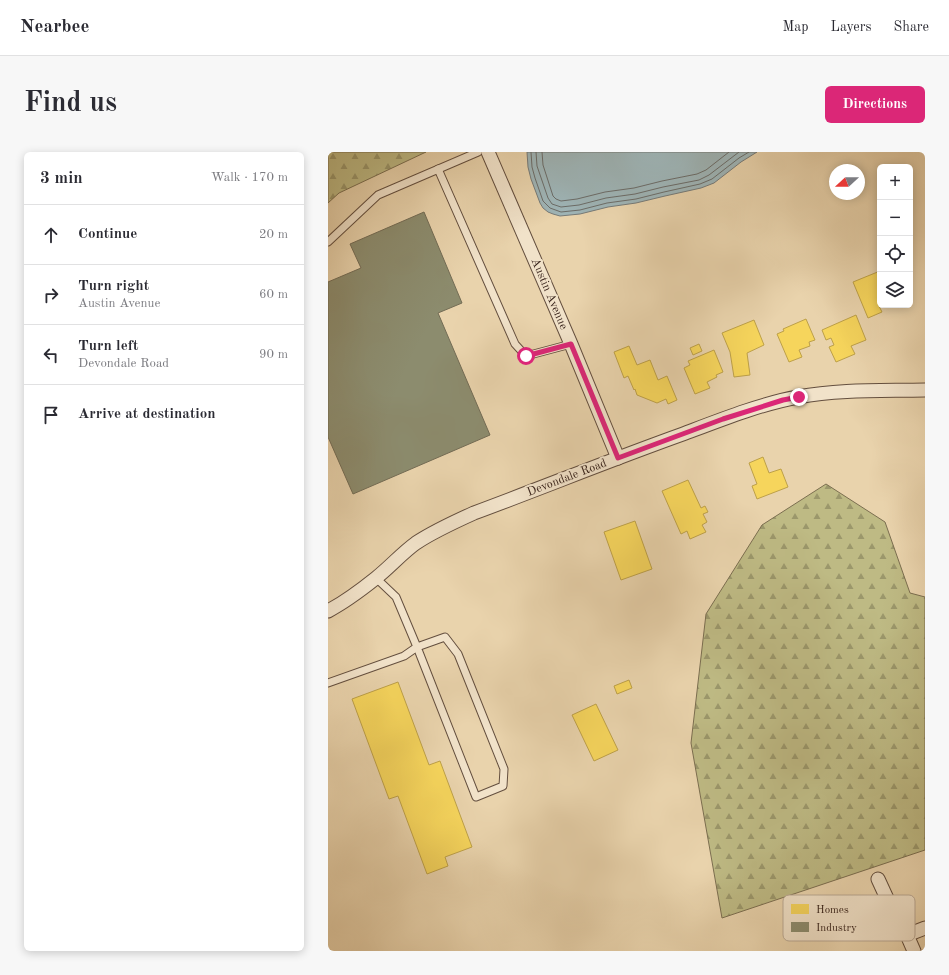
<!DOCTYPE html>
<meta charset="utf-8">
<style>
:root{--surface:#fff;--page:#f7f7f7;--text:#2b2b33;--muted:#7c7c81;--line:#e1e1e2;--accent:#db2777}
body{margin:0;font-family:"Old Standard TT",serif;background:var(--page);color:var(--text)}
.controls{position:absolute;right:12px;top:12px;display:grid;overflow:hidden;border-radius:6px;box-shadow:0 2px 10px #0003}
.controls button{width:36px;height:36px;display:grid;place-items:center;padding:0;border:0;border-bottom:1px solid var(--line);background:var(--surface);color:var(--text);font:20px sans-serif}
.compass{position:absolute;left:501px;top:12px;width:36px;height:36px;border-radius:50%;background:var(--surface);box-shadow:0 2px 10px #0003;rotate:249deg}
.stop{position:absolute;width:12px;height:12px;margin:-9px;border:3px solid #db2777;border-radius:50%;background:#fff}
.stop.end{background:#db2777;border-color:#fff;box-shadow:0 1px 4px #0008}
.list{margin:0;padding:0;list-style:none}
h2{display:flex;justify-content:space-between;align-items:center;height:52px;margin:0;padding:0 16px;font-size:17px}
h2 small{font-size:13px;font-weight:400;color:var(--muted)}
.list li{display:grid;grid-template-columns:26px 1fr auto;gap:12px;align-items:center;box-sizing:border-box;height:60px;padding:0 16px;border-top:1px solid var(--line)}
.list b{display:block;font-size:15px;white-space:nowrap}
.list p{margin:0;font-size:13px;white-space:nowrap;color:var(--muted)}
.list em{font-size:13px;font-style:normal;color:var(--muted)}
.icon{flex:none;width:22px;height:22px;fill:none;stroke:currentColor;stroke-width:2;stroke-linecap:round;stroke-linejoin:round}
.map{position:relative;flex:none;width:597px;height:799px;overflow:hidden;border-radius:6px}
header{display:flex;align-items:center;gap:24px;box-sizing:border-box;height:56px;padding:0 20px;background:var(--surface);border-bottom:1px solid var(--line)}
header strong{font-size:19px}
nav{display:flex;gap:22px;margin-inline-start:auto;font-size:14px}
.intro{display:flex;align-items:center;justify-content:space-between;box-sizing:border-box;height:96px;padding:0 24px}
h1{margin:0;font-size:28px}
.button{padding:10px 18px;border-radius:6px;background:var(--accent);color:#fff;font-size:14px;font-weight:700}
main{display:flex;gap:24px;padding:0 24px}
aside{flex:1;background:var(--surface);border-radius:6px;box-shadow:0 2px 10px #0003}
.map>svg:first-child{display:block}
.forest{fill:url(#forest-firs);stroke:#7b6e50}
.water{fill:#9eb4b6;stroke:#757a78}
.homes{fill:#f6d55c;stroke:#bda048}
.industry{fill:#8c8c6e;stroke:#736c55}
.lines{fill:none;stroke-linecap:round;stroke-linejoin:round}
.shore{stroke:#6b6c68;stroke-width:1}
.lane-casing{stroke:#644f3f;stroke-width:9}
.street-casing{stroke:#644f3f;stroke-width:15}
.lane{stroke:#f1e2c9;stroke-width:7}
.street{stroke:#f1e2c9;stroke-width:13}
.route{stroke:#db2777;stroke-width:5}
.labels{text-anchor:middle;dominant-baseline:central;stroke-width:4;stroke-linejoin:round;paint-order:stroke}
.street-label{font-size:12px;fill:#38231b;stroke:#f1e2c9}
.key{fill:#f1e2c9;stroke:#baa995;stroke-width:1}
.key-label{font-size:11px;fill:#38231b}
</style>
<header>
<strong>Nearbee</strong>
<nav><a>Map</a><a>Layers</a><a>Share</a></nav>
</header>
<div class="intro"><h1>Find us</h1><a class="button">Directions</a></div>
<main>
<aside>
<h2>3 min<small>Walk · 170 m</small></h2>
<ul class="list">
<li><svg class="icon" aria-label="ahead" viewBox="0 0 24 24"><path d="M12 20V5M6 11l6-6 6 6"/></svg><div><b>Continue</b></div><em>20 m</em></li>
<li><svg class="icon" aria-label="right" viewBox="0 0 24 24"><path d="M7 20v-9h11M14 6l5 5-5 5"/></svg><div><b>Turn right</b><p>Austin Avenue</p></div><em>60 m</em></li>
<li><svg class="icon" aria-label="left" viewBox="0 0 24 24"><path d="M17 20v-9H6M10 6l-5 5 5 5"/></svg><div><b>Turn left</b><p>Devondale Road</p></div><em>90 m</em></li>
<li><svg class="icon" aria-label="arrive" viewBox="0 0 24 24"><path d="M6 21V4h12l-3 4 3 4H6"/></svg><div><b>Arrive at destination</b></div></li>
</ul>
</aside>
<div class="map">
<svg width="597" height="799" viewBox="0 0 597 799">
<defs>
<pattern id="forest-firs" width="22" height="20" patternUnits="userSpaceOnUse"><rect width="22" height="20" fill="#beba84"/><path d="M5 1l3.5 6h-7zM16 11l3.5 6h-7z" fill="#9b976b"/></pattern>
</defs>
<rect width="100%" height="100%" fill="#e9d3ac"/>
<filter id="stains"><feTurbulence type="fractalNoise" baseFrequency=".005" numOctaves="4"/><feColorMatrix values="0 0 0 0 .2 0 0 0 0 .09 0 0 0 0 .02 0 0 0 .5 -.17"/></filter>
<radialGradient id="worn" r=".72"><stop offset=".6" stop-color="#630" stop-opacity="0"/><stop offset="1" stop-color="#630" stop-opacity=".3"/></radialGradient>
<g class="forest">
<polygon points="0,0 98,0 11,41 0,51"/>
<polygon points="498,332 557,370 582,441 597,445 597,698 394,766 363,591 378,462 434,373"/>
</g>
<polygon class="water" points="199,0 429,0 413,10 386,31 373,36 337,44 308,51 280,55 252,62 232,64 225,62 220,60 215,56 212,51 203,27 200,15"/>
<g class="homes">
<polygon points="552,119 552,151 550,152 554,160 540,166 525,130"/>
<polygon points="528,163 538,188 523,194 527,202 508,210 501,195 506,193 503,186 498,188 494,178"/>
<polygon points="478,167 487,188 481,190 482,194 471,198 474,205 461,210 449,182 456,179 455,177"/>
<polygon points="426,168 436,193 419,201 422,223 406,225 402,200 394,181"/>
<polygon points="371,192 374,199 365,203 362,196"/>
<polygon points="301,194 309,213 322,208 330,228 339,224 349,248 340,252 338,247 329,251 309,243 307,237 306,238 300,224 296,226 286,200"/>
<polygon points="386,198 395,220 388,223 389,225 379,230 382,236 367,242 356,216 362,213 360,209"/>
<polygon points="435,305 441,321 453,317 460,335 429,347 424,334 429,332 421,311"/>
<polygon points="360,328 373,356 377,354 380,360 375,362 379,370 374,373 378,380 362,387 359,379 353,382 334,339"/>
<polygon points="307,369 324,417 293,428 276,380"/>
<polygon points="301,528 304,536 289,542 286,534"/>
<polygon points="70,530 101,613 112,609 144,695 117,705 120,714 99,722 70,644 61,647 24,547"/>
<polygon points="268,552 290,598 266,609 244,563"/>
</g>
<polygon class="industry" points="96,60 134,151 110,161 162,283 25,342 0,285 0,130 33,116 22,92"/>
<g class="lines">
<g class="shore">
<polyline points="203,0 204,15 207,26 215,49 222,56 233,60 252,58 279,51 308,47 336,40 372,32 384,27 411,6 421,0"/>
<polyline points="208,0 209,14 220,46 224,52 233,55 251,53 278,46 307,42 335,35 371,28 381,23 411,0"/>
<polyline points="214,0 215,13 225,44 228,47 233,49 249,47 277,40 306,36 334,29 369,22 378,18 401,0"/>
</g>
<defs>
<g id="lane">
<polyline points="110,17 187,192 198,204 243,192"/>
<polyline points="0,90 50,43 150,0"/>
<polygon points="117,485 130,502 176,617 175,634 148,645 89,495"/>
<polyline points="0,531 76,504 89,495 68,445 48,426"/>
</g>
<g id="street">
<polyline points="160,0 243,192 290,306"/>
<path d="M0,459C17,450 33,438 48,426C62,415 74,401 88,391C106,379 126,370 146,361C216,335 285,307 355,282C392,268 432,252 470,245C512,237 555,239 597,238"/>
<polyline points="550,727 573,777 579,783 586,799"/>
<polyline points="579,783 597,776"/>
</g>
</defs>
<use href="#lane" class="lane-casing"/>
<use href="#street" class="street-casing"/>
<use href="#lane" class="lane"/>
<use href="#street" class="street"/>
</g>
<g class="lines">
<polyline class="route" points="198,204 243,192 290,306 395,267 455,248 471,245"/>
</g>
<g class="labels">
<g class="street-label">
<text transform="translate(221 142) rotate(67)">Austin Avenue</text>
<text transform="translate(239 326) rotate(-21)">Devondale Road</text>
</g>
</g>
<rect x="455" y="743" width="132" height="46" rx="6" class="key"/>
<rect x="463" y="752" width="18" height="10" fill="#f6d55c"/>
<rect x="463" y="770" width="18" height="10" fill="#8c8c6e"/>
<g class="key-label">
<text x="488" y="761">Homes</text>
<text x="488" y="779">Industry</text>
</g>
<rect width="100%" height="100%" filter="url(#stains)"/>
<rect width="100%" height="100%" fill="url(#worn)"/>
</svg>
<div class="controls">
<button>+</button>
<button>−</button>
<button><svg class="icon" aria-label="locate" viewBox="0 0 24 24"><circle cx="12" cy="12" r="6"/><path d="M12 2v4M12 18v4M2 12h4M18 12h4"/></svg></button>
<button><svg class="icon" aria-label="layers" viewBox="0 0 24 24"><path d="M12 4l9 5-9 5-9-5zM3 14l9 5 9-5"/></svg></button>
</div>
<svg class="compass" viewBox="-18 -18 36 36"><path d="M0-13l5 13h-10z" fill="#e53935"/><path d="M0 13l5-13h-10z" fill="#7c7c81"/></svg>
<div class="stop" style="left:198px;top:204px"></div>
<div class="stop end" style="left:471px;top:245px"></div>
</div>
</main>
